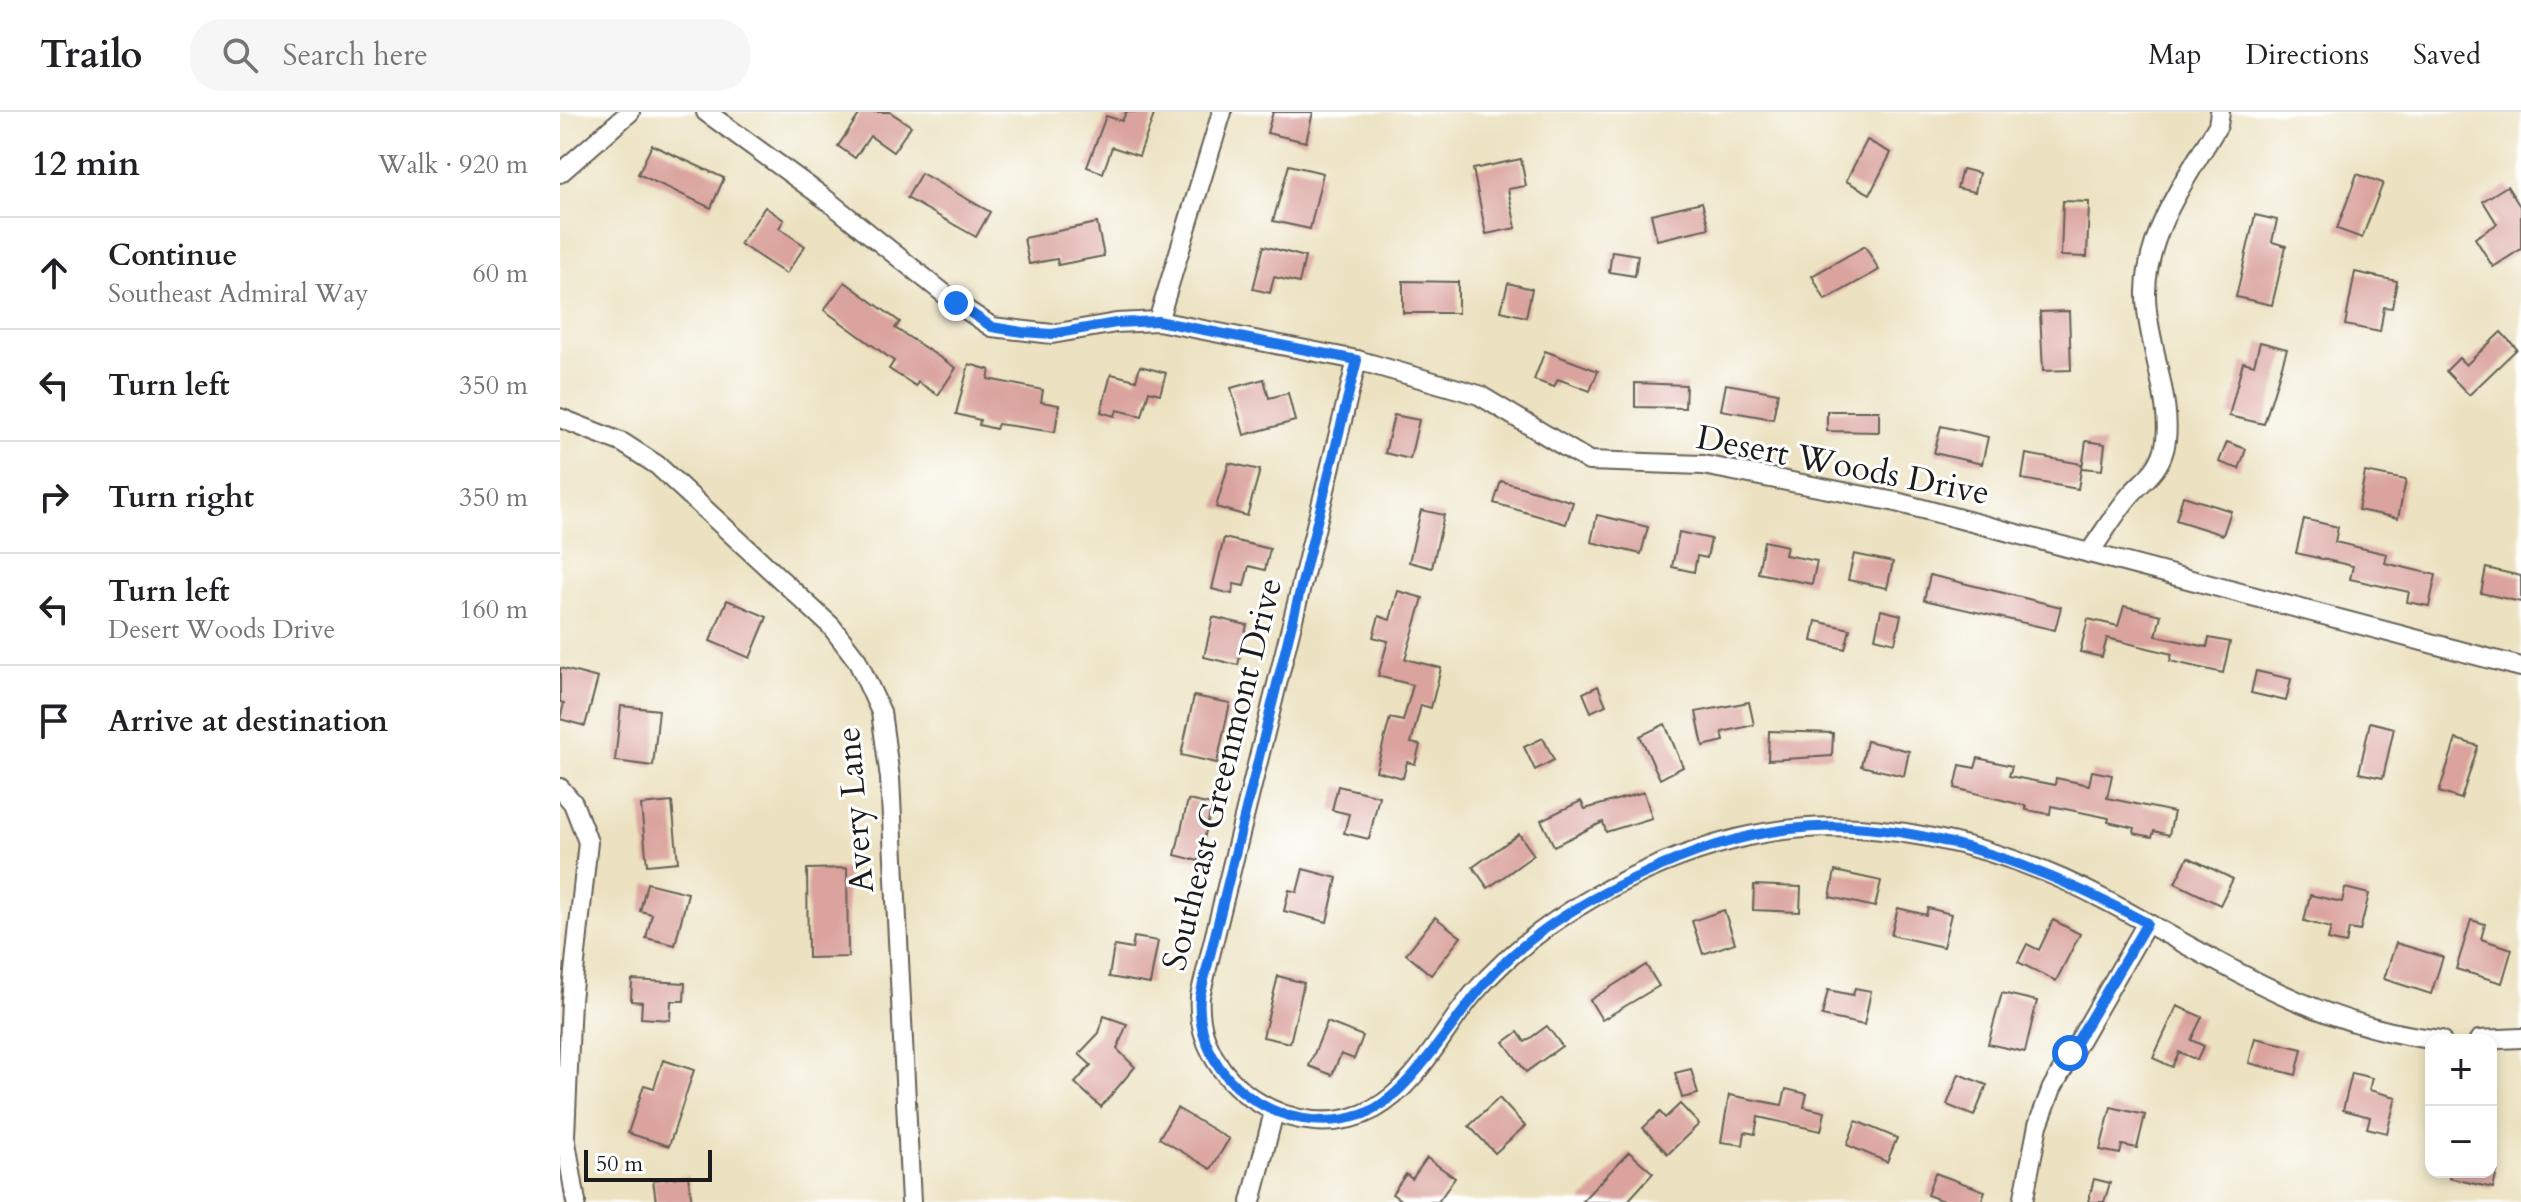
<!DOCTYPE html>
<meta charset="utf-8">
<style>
:root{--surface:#fff;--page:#f6f6f6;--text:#202124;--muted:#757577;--line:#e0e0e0}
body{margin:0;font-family:Cardo,serif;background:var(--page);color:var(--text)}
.controls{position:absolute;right:24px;bottom:24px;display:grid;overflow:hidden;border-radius:16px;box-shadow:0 4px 12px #0003}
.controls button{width:72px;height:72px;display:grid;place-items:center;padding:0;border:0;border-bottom:2px solid var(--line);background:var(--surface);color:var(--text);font:40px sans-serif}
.scale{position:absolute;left:24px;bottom:20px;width:128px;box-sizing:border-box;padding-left:8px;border:4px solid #1c1c1c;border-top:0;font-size:22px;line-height:28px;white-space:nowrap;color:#1c1c1c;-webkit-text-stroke:6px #fff;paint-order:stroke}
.stop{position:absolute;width:24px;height:24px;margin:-18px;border:6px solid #1a73e8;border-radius:50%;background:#fff}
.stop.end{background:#1a73e8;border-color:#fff;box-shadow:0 2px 8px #0008}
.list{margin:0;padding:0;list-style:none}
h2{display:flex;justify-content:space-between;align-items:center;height:104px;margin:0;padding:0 32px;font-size:34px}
h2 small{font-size:26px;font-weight:400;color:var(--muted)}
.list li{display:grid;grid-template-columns:52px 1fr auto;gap:24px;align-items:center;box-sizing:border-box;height:112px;padding:0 32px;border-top:2px solid var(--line)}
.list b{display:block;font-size:30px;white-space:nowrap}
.list p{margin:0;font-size:26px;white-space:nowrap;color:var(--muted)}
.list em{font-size:26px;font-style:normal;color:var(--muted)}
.icon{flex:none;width:44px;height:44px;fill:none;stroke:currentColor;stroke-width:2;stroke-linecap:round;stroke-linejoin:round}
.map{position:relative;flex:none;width:1961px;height:1090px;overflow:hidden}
header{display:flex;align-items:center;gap:48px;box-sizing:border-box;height:112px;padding:0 40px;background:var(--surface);border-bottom:2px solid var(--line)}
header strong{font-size:38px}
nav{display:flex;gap:44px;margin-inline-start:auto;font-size:28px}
.search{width:560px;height:72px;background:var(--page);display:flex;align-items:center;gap:20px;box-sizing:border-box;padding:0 28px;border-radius:32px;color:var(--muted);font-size:30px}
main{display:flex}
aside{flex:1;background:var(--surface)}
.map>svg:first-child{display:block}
.building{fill:#daa39d}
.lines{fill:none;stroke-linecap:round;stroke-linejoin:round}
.minor-casing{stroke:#656156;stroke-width:22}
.minor{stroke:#fff;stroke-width:18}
.route{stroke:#1a73e8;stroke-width:10}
.labels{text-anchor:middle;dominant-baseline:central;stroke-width:6;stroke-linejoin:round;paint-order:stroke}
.street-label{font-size:34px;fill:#1c1c1c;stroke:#fff}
</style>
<header>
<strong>Trailo</strong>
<div class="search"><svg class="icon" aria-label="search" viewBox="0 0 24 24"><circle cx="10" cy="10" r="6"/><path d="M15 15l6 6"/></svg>Search here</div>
<nav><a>Map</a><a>Directions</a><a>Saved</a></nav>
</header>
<main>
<aside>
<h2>12 min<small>Walk · 920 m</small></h2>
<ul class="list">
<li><svg class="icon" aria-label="ahead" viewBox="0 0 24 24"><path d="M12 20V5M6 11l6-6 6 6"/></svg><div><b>Continue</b><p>Southeast Admiral Way</p></div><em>60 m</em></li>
<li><svg class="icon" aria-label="left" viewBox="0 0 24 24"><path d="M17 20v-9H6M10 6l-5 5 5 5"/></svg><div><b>Turn left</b></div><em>350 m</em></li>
<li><svg class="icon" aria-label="right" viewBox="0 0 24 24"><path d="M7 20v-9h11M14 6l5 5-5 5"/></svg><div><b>Turn right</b></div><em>350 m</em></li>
<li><svg class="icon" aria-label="left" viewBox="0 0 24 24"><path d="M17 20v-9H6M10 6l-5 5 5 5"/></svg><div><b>Turn left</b><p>Desert Woods Drive</p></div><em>160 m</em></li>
<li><svg class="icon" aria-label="arrive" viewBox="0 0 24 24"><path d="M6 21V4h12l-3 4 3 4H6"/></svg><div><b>Arrive at destination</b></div></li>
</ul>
</aside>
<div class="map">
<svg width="1961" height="1090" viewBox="0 0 1961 1090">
<rect width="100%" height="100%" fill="#fff"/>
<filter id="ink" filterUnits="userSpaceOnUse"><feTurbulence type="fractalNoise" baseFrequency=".0125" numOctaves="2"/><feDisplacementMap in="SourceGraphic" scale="16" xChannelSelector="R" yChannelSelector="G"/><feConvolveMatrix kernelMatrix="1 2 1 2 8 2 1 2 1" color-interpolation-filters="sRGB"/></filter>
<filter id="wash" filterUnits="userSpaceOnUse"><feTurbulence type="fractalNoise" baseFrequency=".006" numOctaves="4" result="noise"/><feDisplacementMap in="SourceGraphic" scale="32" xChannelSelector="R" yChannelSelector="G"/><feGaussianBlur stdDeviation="1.8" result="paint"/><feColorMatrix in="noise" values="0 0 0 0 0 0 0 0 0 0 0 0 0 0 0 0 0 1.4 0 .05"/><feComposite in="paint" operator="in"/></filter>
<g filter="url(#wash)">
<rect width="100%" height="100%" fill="#ece2c1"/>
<g id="blocks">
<g class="building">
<polygon points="301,0 330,0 351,14 333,40 310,24 295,46 278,34"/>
<polygon points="566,0 595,0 579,44 552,35 543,61 527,55 546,4 562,9"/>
<polygon points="713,0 753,0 746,30 707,21"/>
<polygon points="1307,28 1331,41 1310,82 1286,69"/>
<polygon points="92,33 164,66 151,96 78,62"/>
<polygon points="961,47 966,74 948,77 956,116 926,122 913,57"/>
<polygon points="729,53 763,61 750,117 713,109"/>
<polygon points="1402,57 1419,61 1415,80 1397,76"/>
<polygon points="361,61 430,100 416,125 347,86"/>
<polygon points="1797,62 1823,71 1802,126 1777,117"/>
<polygon points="1947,74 1961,96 1961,137 1933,155 1915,126 1937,112 1923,89"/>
<polygon points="1503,89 1529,90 1527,145 1501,144"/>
<polygon points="1142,90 1149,116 1097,128 1091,102"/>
<polygon points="205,95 224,108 219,116 245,134 226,162 180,132"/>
<polygon points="1695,103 1717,108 1712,130 1726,134 1712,193 1676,185"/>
<polygon points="537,111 544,144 498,153 497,147 469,152 464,126"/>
<polygon points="704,134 745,145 739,171 714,165 710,181 693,177"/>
<polygon points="1305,134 1319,158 1265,188 1252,164"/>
<polygon points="1052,139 1078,143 1075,164 1049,160"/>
<polygon points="1795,160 1837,169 1832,196 1824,195 1820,220 1785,213"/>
<polygon points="843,169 898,170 898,201 843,201"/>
<polygon points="285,170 340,210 335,216 396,256 378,283 358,270 356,274 329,257 334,249 264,198"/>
<polygon points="948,171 972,177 966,205 941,199"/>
<polygon points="1509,199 1511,258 1483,259 1480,200"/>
<polygon points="1941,220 1957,237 1909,283 1886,259 1899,246 1906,253"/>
<polygon points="1700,230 1727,237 1704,312 1669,304 1683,250 1694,253"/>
<polygon points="985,239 1038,259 1030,279 998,267 994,275 974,268"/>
<polygon points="409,252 430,258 428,267 483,278 481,290 499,293 495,320 438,312 436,317 419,313 420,308 396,302"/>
<polygon points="580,254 606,261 600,282 589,279 582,304 557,298 555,304 541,300 551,262 576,268"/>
<polygon points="704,267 709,286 728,281 735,309 684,323 671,276"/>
<polygon points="1075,271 1126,273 1125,296 1075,295"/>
<polygon points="1166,272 1218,281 1213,307 1161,298"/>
<polygon points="1267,299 1319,299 1319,320 1267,319"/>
<polygon points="834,303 859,308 850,347 825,341"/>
<polygon points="1381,314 1428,325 1422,352 1374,341"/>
<polygon points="1526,329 1545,332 1542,358 1522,356"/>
<polygon points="1667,330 1686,337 1679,357 1659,350"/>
<polygon points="1466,342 1522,352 1518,377 1462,367"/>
<polygon points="669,351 700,358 687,404 656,395"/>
<polygon points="1805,360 1846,368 1838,406 1798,398"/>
<polygon points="941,369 1013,390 1006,412 934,391"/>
<polygon points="1623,384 1671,399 1663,423 1616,408"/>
<polygon points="861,398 884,403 872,456 849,450"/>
<polygon points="1037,403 1088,415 1081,442 1031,430"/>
<polygon points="1744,407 1778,415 1775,430 1827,442 1825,451 1876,463 1869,494 1847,490 1849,480 1790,467 1793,454 1736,441"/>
<polygon points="1119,420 1151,427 1147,446 1137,444 1134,460 1112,455"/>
<polygon points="664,426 710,437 705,458 689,454 684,474 674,472 672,482 652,477"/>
<polygon points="1204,429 1227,434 1225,443 1257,449 1252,472 1198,461"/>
<polygon points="1294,442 1333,450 1327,476 1288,468"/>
<polygon points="1926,456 1961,464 1961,490 1921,481"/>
<polygon points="1370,463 1501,495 1495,518 1364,488"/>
<polygon points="838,479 863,486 845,547 881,556 871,596 861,593 851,631 860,633 855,652 847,650 843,666 816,659 830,606 843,609 853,573 818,564 828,529 813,525 819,504 830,508"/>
<polygon points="167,488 207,505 190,546 150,529"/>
<polygon points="1564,494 1601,503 1596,524 1647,535 1649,526 1670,530 1663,561 1610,549 1612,542 1547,526 1542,545 1520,540 1528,507 1558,514"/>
<polygon points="1321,498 1341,503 1335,531 1315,526"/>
<polygon points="653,505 687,513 678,553 644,545"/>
<polygon points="1256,509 1290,517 1285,537 1252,529"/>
<polygon points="0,556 38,566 25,614 0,607 4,591 0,590"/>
<polygon points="1696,559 1731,567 1726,589 1691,581"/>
<polygon points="1038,574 1046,593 1031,600 1023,581"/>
<polygon points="634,584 670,591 657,651 621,643"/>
<polygon points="1189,590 1194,613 1162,620 1164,629 1143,634 1136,600"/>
<polygon points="61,594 99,598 93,654 55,649"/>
<polygon points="1810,610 1834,616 1823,666 1799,661"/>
<polygon points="1105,612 1123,655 1100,667 1080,624"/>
<polygon points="1209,619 1273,621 1272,644 1208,648"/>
<polygon points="983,626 994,648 975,658 964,635"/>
<polygon points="1896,627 1918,634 1901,687 1879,680"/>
<polygon points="1307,629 1349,639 1344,664 1301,654"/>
<polygon points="1418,646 1452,654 1449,664 1495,673 1496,666 1529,673 1532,659 1552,663 1547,686 1614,700 1609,723 1594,719 1592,725 1574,721 1575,716 1548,710 1549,706 1491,694 1490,702 1466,698 1466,694 1395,676 1400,653 1415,656"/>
<polygon points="778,674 819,684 809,727 784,721 789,702 772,698"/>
<polygon points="1084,680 1092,706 1046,720 1043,710 994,734 981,708 1021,689 1025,697"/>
<polygon points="628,688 652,693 639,749 615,743"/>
<polygon points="112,690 118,750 87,753 81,693"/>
<polygon points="959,722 974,743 928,776 913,755"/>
<polygon points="1628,745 1673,767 1660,793 1615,771"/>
<polygon points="287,756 288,845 248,846 247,757"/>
<polygon points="743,757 777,766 767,810 724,799 729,778 737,780"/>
<polygon points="1275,759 1321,769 1315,795 1270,785"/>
<polygon points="87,771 128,781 115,833 86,826 92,802 80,799"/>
<polygon points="1194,773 1241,775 1240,800 1193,798"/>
<polygon points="1785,776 1809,782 1800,819 1789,817 1786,832 1768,828 1771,816 1744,809 1750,783 1782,790"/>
<polygon points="1338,796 1366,803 1368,796 1391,802 1383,835 1331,823"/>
<polygon points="1164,798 1175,831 1143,842 1132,809"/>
<polygon points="875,805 901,825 871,863 846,842"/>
<polygon points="1493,808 1520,822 1496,869 1458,850 1467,832 1479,838"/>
<polygon points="1911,808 1925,812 1921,827 1952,837 1942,871 1896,857"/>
<polygon points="574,825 598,829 590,872 549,865 554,834 572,837"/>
<polygon points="1836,831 1883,845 1871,882 1824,867"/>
<polygon points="1086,853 1099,874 1042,908 1030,888"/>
<polygon points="718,864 744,871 730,931 703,925"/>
<polygon points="72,868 125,871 124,889 111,889 110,908 81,906 82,890 71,889"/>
<polygon points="1295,876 1311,879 1304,913 1262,904 1268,878 1293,883"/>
<polygon points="1442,881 1477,889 1465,940 1428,932"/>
<polygon points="1617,894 1642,905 1631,928 1644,934 1637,948 1619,940 1612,955 1593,946"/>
<polygon points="544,904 567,912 557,937 575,955 541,995 515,971 531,953 519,942 539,921"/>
<polygon points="767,910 803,924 794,947 781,942 772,963 749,954"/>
<polygon points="987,914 1002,934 966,960 944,930 958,920 965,930"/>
<polygon points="1695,926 1742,937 1736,963 1689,951"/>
<polygon points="103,948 134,958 109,1034 68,1021 84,973 94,976"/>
<polygon points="1131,957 1138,982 1122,986 1115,961"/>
<polygon points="1792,961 1812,966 1809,978 1836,985 1827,1021 1807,1016 1810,1005 1783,998"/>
<polygon points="1399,962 1427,973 1414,1004 1387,993"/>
<polygon points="1226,977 1247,982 1244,995 1265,1000 1261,1019 1198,1005 1195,1022 1185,1020 1183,1033 1161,1030 1169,983 1222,993"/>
<polygon points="939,986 965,1014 935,1041 909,1014"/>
<polygon points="1120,992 1139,1012 1108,1042 1083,1016 1100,1000 1105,1006"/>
<polygon points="1551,995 1585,1003 1577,1036 1562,1033 1560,1042 1540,1038"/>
<polygon points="617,996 669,1027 651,1057 599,1026"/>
<polygon points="1296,1009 1337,1026 1327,1050 1287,1033"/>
<polygon points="1069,1040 1093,1061 1067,1090 1021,1090"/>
<polygon points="867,1046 895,1066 878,1090 844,1090 832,1082 846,1062 852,1067"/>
<polygon points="1889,1060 1937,1060 1933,1076 1889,1066"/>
<polygon points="1375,1061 1425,1079 1421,1090 1386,1090 1367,1083"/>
<polygon points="128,1064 132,1090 96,1090 93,1068"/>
<polygon points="1534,1067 1550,1071 1544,1090 1528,1090"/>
</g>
</g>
</g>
<g filter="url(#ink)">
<use href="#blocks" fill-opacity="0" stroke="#656156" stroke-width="2"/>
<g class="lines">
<defs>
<g id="minor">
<polyline points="146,0 263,85 396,191 432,215 492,222 556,211 598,209 797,248 919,283 1029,349 1143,353 1336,390 1961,555"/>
<polyline points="0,61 70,0"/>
<polyline points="598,209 662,0"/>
<path d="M797,248L640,884C633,971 736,1038 814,997C857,974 883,918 914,881C979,806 1080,752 1176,727C1296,696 1438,731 1545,788C1653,845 1756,916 1881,928"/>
<polyline points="0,306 63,331 97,353 271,514 297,548 321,600 330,666 351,1090"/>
<path d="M1529,441C1543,422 1556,399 1572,381C1585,367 1598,359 1604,338C1616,296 1585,226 1586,180C1587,118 1628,64 1658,13L1660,0"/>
<polyline points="0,676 13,691 28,730 11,888 5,1024 16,1090"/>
<polyline points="1919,928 1961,926"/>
<polyline points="691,1090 714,1000"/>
<polyline points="1463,1090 1478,1013 1492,976 1587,811"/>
</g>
</defs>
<use href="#minor" class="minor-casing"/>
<use href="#minor" class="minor"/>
</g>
</g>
<g class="lines" filter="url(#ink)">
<path class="route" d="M396,191L432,215L462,220L492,222L556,211L598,209L797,248L640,884C633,968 723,1028 801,1003C852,986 899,894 940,855C980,815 1029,786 1081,763C1128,741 1178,723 1230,717C1349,702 1484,755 1587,811L1510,941"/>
</g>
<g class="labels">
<g class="street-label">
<text transform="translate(1283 353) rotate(11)">Desert Woods Drive</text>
<text transform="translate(662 662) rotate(-76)">Southeast Greenmont Drive</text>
<text transform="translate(295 698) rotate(-95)">Avery Lane</text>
</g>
</g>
</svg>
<div class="controls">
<button>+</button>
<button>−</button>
</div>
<div class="scale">50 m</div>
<div class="stop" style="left:1510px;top:941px"></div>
<div class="stop end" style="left:396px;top:191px"></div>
</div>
</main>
